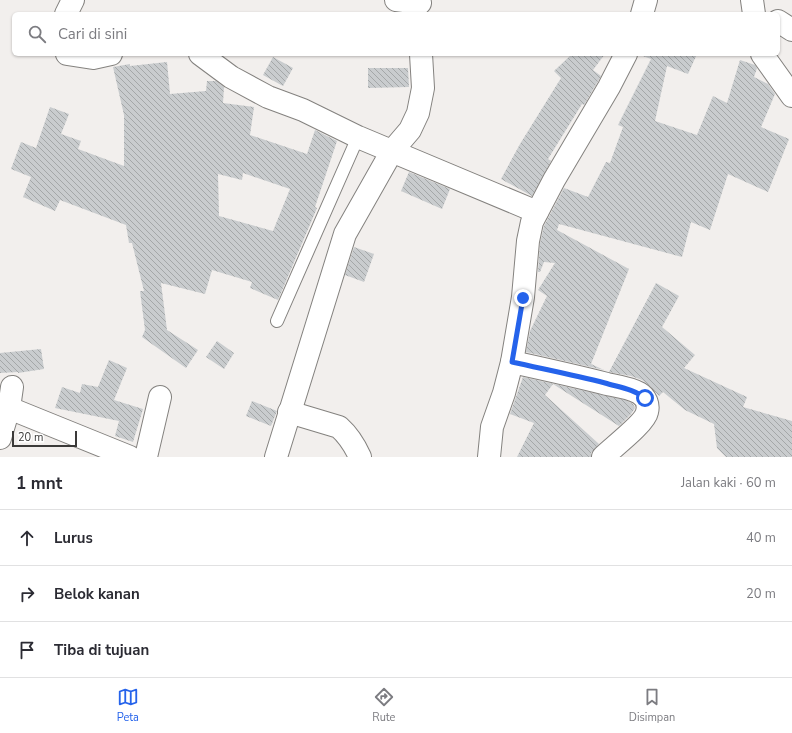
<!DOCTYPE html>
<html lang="id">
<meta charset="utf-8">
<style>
:root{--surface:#fff;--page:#f2f2f3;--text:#2b2b33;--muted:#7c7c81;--line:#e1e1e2;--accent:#2563eb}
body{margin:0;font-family:"Nunito Sans",sans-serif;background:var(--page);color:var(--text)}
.scale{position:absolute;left:12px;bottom:10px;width:65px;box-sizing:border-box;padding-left:4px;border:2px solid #3b3a39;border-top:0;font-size:11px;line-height:14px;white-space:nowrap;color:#3b3a39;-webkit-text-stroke:3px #fff;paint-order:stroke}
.stop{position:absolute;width:12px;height:12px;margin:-9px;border:3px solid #2563eb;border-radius:50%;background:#fff}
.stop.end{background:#2563eb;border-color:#fff;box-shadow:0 1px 4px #0008}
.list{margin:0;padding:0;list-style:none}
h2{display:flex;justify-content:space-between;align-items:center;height:52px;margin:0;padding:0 16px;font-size:17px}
h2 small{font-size:13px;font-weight:400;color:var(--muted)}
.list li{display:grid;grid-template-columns:26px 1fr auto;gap:12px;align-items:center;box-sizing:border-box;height:56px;padding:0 16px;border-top:1px solid var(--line)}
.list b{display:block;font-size:15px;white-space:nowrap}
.list em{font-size:13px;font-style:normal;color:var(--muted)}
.icon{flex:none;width:22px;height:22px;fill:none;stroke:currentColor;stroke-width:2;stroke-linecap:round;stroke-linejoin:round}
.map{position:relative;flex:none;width:792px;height:457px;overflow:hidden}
.search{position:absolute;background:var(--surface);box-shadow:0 1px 3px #0004;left:12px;right:12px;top:12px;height:44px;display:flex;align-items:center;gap:10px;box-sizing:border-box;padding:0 14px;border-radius:6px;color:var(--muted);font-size:15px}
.sheet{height:220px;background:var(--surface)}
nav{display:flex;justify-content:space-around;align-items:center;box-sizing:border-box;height:56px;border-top:1px solid var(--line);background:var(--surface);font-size:11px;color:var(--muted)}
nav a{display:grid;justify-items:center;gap:2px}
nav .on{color:var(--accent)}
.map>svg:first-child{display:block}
.building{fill:url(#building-back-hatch);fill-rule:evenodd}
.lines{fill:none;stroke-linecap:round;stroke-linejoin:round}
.service-casing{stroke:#84827f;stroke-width:14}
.minor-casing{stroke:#84827f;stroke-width:24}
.service{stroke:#fff;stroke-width:12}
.minor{stroke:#fff;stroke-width:22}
.route{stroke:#2563eb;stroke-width:5}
</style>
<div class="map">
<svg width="792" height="457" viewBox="0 0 792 457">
<defs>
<pattern id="building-back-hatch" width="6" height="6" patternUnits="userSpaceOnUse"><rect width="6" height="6" fill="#c9ccce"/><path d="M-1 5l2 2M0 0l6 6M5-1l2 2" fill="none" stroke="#a4a7a8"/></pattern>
</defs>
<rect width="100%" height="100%" fill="#f2efed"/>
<g class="building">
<polygon points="572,54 605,54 593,70 601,76 584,105 582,104 548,159 551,161 532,196 501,179 520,144 561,78 554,71"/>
<polygon points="640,54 697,54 688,74 667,66 655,121 697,135 713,96 727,103 740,60 755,65 757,68 754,77 768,84 775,94 761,127 789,139 768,192 728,174 710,230 691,222 682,257 559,224 557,230 629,269 591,364 604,370 526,352 530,331 547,296 538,290 555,263 544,262 540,272 538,272 540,243 544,226 564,188 588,197 606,162 610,163 623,127 618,125 651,59 640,55"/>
<polygon points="273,57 293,68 283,86 263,75"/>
<path d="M167,62L170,94L206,91L207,81H216L224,87L223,103L254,107L250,135L307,154L315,130L337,141L315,207L317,208L278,300L250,288L252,282L212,270L205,294L161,283L167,330L198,350L186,368L142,337L145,330L140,291H144L132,243H129L126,225L60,200L55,211L23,197L31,177L11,169L21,142L36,148L50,107L69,114L61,134L81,141L78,149L124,166V115L113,67L130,64V66ZM243,173L290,189L273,231L219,216L218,174L242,180Z"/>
<polygon points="368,68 408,68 409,87 368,88"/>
<polygon points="409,172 450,189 442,209 401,191"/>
<polygon points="354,247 374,254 364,282 345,275"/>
<polygon points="656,283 679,296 662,327 695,355 684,368 747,397 743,407 792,421 792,457 726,457 717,448 714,424 685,410 663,392 659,396 650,386 642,380 631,376 609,372"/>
<polygon points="217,341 234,353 224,369 206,357"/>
<polygon points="41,349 44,369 18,373 18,372 0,373 0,353"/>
<polygon points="109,360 127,368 114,400 143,409 133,442 115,436 119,421 55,408 62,387 80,393 82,384 98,387"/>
<polygon points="523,377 625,400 633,404 635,408 631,414 619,426 553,384 545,395 599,444 591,453 591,457 517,457 534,423 510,414"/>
<polygon points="252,401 277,411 271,426 246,416"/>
</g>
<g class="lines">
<defs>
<polyline id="service" points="277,321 358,137"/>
<g id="minor">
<polyline points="396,0 420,3"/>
<polyline points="752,0 754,14"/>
<polyline points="66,14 73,0"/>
<polyline points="642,14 646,0"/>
<polyline points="778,21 792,30"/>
<polyline points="67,54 93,58 111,54"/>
<polyline points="200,54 231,77 268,97 303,110 358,137 537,212"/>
<polyline points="762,54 792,96"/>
<path d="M512,362C544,369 576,376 607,384C617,386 631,388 639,393C646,397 649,405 647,412C645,423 612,448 603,457"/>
<polyline points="9,408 130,457"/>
<path d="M289,412L339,427C348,435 355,446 360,457"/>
<polyline points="0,438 9,408 12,387"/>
<polyline points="146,457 160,397"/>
<polyline points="276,457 345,234 392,151 410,130 418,113 423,88 421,54"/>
<polyline points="489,457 492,427 504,393 512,362 523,297 528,241 532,222 554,180 609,87 626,54"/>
</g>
</defs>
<use href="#service" class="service-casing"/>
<use href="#minor" class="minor-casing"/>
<use href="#service" class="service"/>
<use href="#minor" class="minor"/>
</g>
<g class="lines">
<path class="route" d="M523,298L512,362C543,369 574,375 605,383C618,387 634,389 645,398"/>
</g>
</svg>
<div class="scale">20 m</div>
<div class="stop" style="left:645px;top:398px"></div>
<div class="stop end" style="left:523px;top:298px"></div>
<div class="search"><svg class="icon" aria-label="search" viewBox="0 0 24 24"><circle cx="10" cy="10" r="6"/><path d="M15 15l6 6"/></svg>Cari di sini</div>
</div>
<section class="sheet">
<h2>1 mnt<small>Jalan kaki · 60 m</small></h2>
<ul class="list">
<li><svg class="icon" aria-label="ahead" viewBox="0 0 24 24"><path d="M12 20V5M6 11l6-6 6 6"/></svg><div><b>Lurus</b></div><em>40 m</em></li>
<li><svg class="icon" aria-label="right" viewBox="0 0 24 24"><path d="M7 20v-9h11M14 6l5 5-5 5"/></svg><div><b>Belok kanan</b></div><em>20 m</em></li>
<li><svg class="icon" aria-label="arrive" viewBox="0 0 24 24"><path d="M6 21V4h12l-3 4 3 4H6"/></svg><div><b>Tiba di tujuan</b></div></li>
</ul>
</section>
<nav>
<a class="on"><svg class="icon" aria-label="map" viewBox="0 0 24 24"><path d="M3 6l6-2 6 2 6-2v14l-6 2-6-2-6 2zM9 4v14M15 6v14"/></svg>Peta</a>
<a><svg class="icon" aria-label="directions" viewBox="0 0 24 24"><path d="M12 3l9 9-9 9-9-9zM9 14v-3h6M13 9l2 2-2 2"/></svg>Rute</a>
<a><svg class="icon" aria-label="saved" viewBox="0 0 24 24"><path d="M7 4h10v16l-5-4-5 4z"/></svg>Disimpan</a>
</nav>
